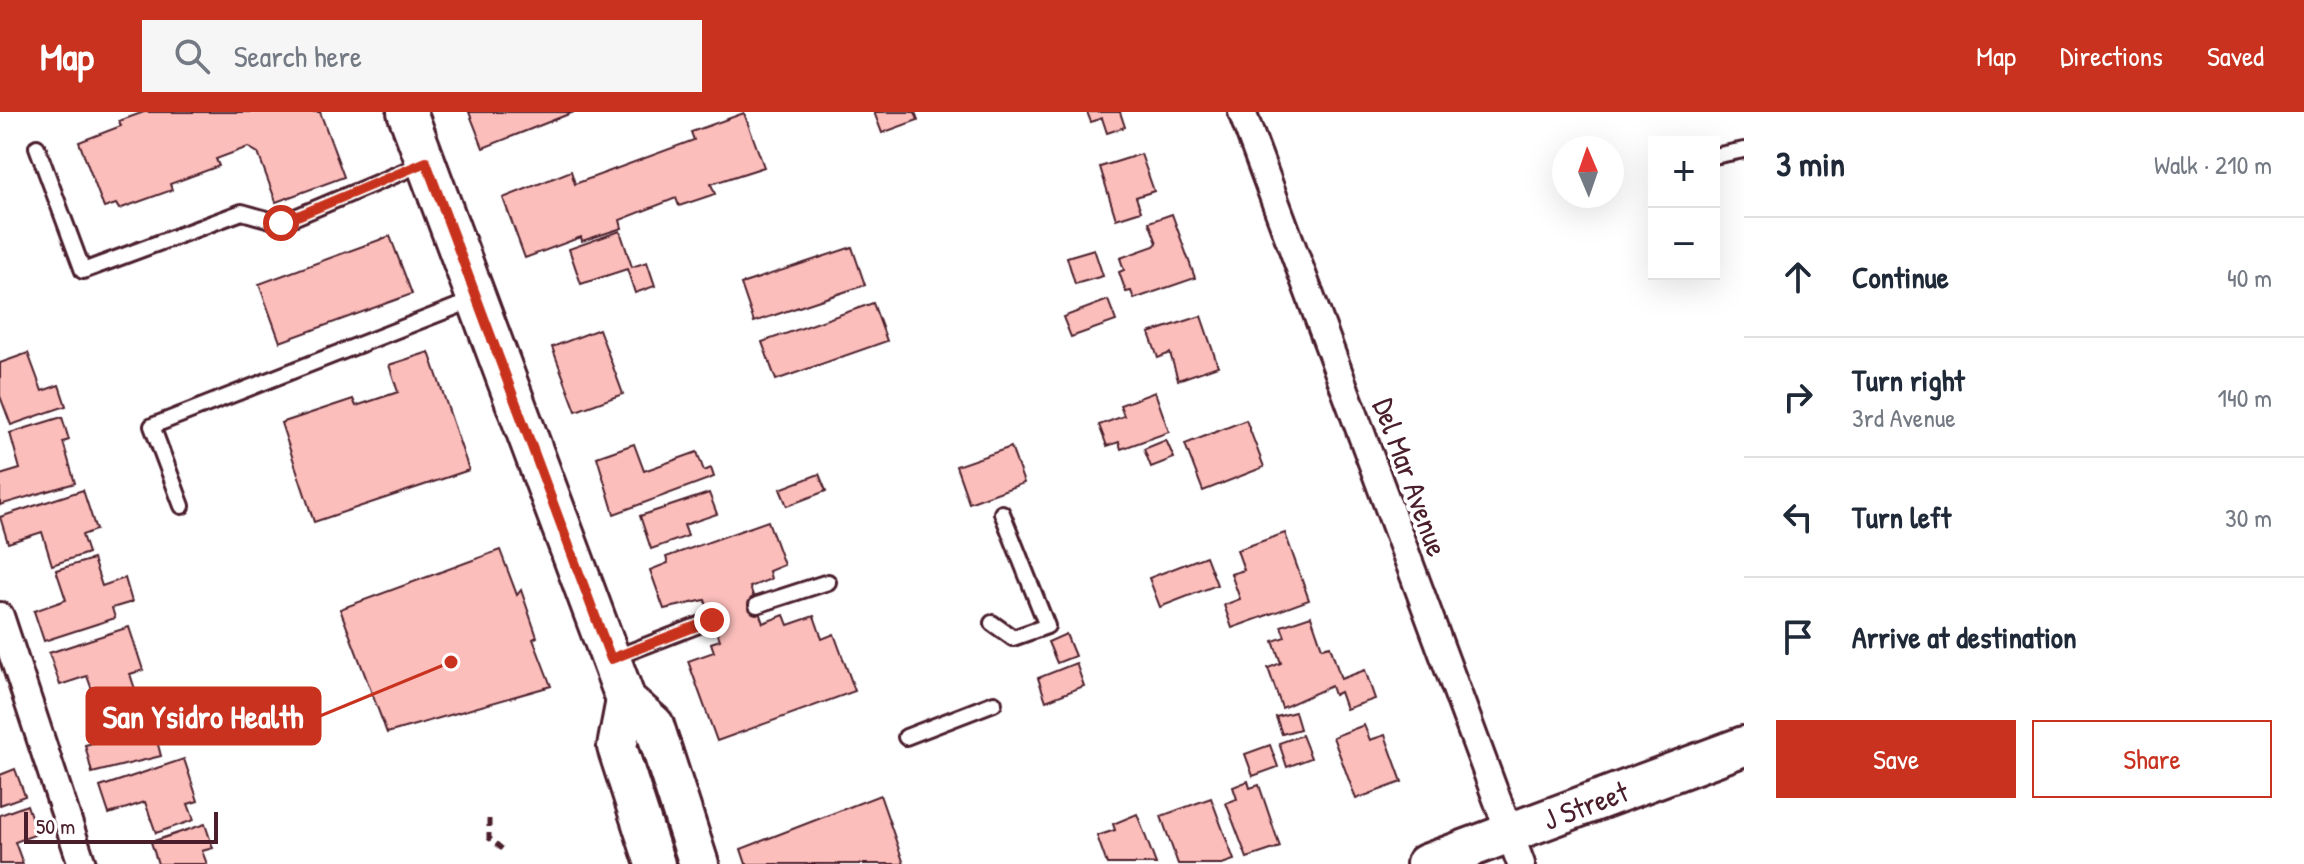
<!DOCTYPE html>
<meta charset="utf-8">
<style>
:root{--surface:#fff;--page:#f6f6f7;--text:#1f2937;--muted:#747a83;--line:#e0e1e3;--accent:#c8321e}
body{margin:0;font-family:"Patrick Hand",sans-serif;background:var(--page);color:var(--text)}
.controls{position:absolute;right:24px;top:24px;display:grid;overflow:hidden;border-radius:0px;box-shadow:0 8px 32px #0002}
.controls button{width:72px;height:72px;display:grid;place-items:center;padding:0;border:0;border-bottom:2px solid var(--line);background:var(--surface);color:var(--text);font:40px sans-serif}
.compass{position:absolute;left:1552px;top:24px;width:72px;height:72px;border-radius:50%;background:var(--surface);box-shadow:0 8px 32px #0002;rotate:358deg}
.scale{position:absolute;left:24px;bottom:20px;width:194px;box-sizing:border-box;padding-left:8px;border:4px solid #4a1f2b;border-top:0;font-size:22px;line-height:28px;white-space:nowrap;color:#4a1f2b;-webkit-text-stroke:6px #fff;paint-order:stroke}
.stop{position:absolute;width:24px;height:24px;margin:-18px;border:6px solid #c8321e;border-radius:50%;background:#fff}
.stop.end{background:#c8321e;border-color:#fff;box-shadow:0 2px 8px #0008}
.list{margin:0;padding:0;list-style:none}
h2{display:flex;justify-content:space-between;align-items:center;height:104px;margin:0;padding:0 32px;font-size:34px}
h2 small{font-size:26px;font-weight:400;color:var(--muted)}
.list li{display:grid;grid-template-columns:52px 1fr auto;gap:24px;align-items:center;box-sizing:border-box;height:120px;padding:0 32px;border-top:2px solid var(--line)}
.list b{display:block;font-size:30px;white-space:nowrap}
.list p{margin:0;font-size:26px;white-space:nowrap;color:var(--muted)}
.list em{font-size:26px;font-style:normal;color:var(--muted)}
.actions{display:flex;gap:16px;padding:24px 32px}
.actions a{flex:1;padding:18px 0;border:2px solid var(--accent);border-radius:0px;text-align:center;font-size:28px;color:var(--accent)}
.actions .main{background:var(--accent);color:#fff}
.icon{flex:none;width:44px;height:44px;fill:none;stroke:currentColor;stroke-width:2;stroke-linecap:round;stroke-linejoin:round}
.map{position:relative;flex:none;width:1744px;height:752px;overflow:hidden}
header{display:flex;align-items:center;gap:48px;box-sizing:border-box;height:112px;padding:0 40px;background:var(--accent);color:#fff}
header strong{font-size:38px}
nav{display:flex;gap:44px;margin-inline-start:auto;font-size:28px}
.search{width:560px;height:72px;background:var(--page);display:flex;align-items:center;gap:20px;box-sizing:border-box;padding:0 28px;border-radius:0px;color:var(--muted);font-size:30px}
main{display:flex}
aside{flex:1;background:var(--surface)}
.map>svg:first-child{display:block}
.building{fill:#fbbebb;stroke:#4a1f2b;stroke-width:2}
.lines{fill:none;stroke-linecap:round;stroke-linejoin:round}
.lane-casing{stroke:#4a1f2b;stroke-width:20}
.street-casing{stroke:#4a1f2b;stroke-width:32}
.secondary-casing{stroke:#4a1f2b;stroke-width:44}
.path{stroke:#4a1f2b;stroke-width:5;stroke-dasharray:8 6;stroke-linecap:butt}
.lane{stroke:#fff;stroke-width:14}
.street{stroke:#fff;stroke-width:26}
.secondary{stroke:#fff;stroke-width:38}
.route{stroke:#c8321e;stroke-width:10}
.labels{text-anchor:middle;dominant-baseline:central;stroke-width:8;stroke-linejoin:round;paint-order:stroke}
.street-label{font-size:30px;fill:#4a1f2b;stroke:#fff}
.leader{fill:none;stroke:#c8321e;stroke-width:3}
.callout-dot{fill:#c8321e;stroke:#fff;stroke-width:3}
.callout{fill:#c8321e;stroke:#c8321e;stroke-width:3}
.callout-label{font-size:32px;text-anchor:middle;font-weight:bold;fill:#fff}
</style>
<header>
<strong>Map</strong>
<div class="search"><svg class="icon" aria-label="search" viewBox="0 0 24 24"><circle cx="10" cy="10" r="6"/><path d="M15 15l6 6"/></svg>Search here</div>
<nav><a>Map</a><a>Directions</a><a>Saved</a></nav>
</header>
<main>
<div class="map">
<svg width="1744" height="752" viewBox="0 0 1744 752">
<rect width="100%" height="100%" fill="#fff"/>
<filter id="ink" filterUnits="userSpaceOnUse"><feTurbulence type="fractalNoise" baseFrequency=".0125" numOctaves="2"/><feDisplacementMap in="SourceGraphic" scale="16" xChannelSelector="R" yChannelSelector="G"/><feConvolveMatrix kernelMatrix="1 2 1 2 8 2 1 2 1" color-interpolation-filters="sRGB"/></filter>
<g filter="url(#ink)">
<g class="building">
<polygon points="144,0 320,0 344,65 276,90 258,41 248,35 216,47 219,54 170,72 172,78 119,97 116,92 104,96 79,30 121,14 119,9"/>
<polygon points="469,0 574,0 483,36"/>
<polygon points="874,0 915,0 918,8 882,21"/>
<polygon points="1087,0 1120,0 1125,15 1107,21 1102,6 1091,10"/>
<polygon points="744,1 764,55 711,72 715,82 679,94 676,86 620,108 622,116 582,129 581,125 525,146 503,86 571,59 575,72 694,28 691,20"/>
<polygon points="1141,42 1154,79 1136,85 1141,99 1116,107 1100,55"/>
<polygon points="1172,102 1195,166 1134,187 1131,179 1126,180 1119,160 1124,158 1120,146 1154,134 1157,131 1149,110"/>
<polygon points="620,119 632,155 647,150 655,174 635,181 627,157 581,172 569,137"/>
<polygon points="390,124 412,182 280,230 259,172"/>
<polygon points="852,135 865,173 754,210 741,172"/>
<polygon points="1094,137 1103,164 1075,172 1067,145"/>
<polygon points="1108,188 1116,209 1071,225 1063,205"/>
<polygon points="873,191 887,229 776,268 762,230"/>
<polygon points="1201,204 1218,254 1178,268 1170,241 1158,246 1149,221"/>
<polygon points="599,217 623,282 576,299 552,235"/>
<polygon points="429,240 469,358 314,410 281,311 353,287 356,294 398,280 389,253"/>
<polygon points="28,241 42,279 59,273 66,294 11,313 0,284 0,251"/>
<polygon points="1155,280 1169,320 1121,337 1119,330 1107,334 1099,313 1124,304 1120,293"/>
<polygon points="62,305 69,328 63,330 75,371 0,393 0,363 20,357 10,321"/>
<polygon points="1246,308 1264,355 1203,379 1185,332"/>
<polygon points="1166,328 1174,346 1151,355 1144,337"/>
<polygon points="634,332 644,359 697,340 704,359 711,356 714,365 614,402 597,345"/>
<polygon points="1011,335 1024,371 969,391 956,354"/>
<polygon points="819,362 826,379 787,394 780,377"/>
<polygon points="83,378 96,418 82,423 88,441 52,453 42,420 8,431 0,405"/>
<polygon points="709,381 717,402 684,413 688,424 651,437 640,404"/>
<polygon points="768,409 784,453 769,459 771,467 750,475 763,511 784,503 788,513 814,504 822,527 834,522 855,579 717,629 688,549 714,540 711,531 720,528 705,488 664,497 650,458 668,451 666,445"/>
<polygon points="1285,421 1309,488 1232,516 1224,493 1240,487 1231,462 1244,458 1237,438"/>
<polygon points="500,438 517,483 521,478 537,525 533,527 551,574 387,621 340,497"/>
<polygon points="1206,444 1217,473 1160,495 1149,466"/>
<polygon points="93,447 102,474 125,466 132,490 112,496 115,506 44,529 34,499 66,488 56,458"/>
<polygon points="1311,504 1322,536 1330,534 1341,567 1365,558 1375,587 1346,597 1340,580 1334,583 1331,574 1282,596 1268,556 1281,551 1273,529 1285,525 1281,514"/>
<polygon points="129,515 143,558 130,562 135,577 96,589 87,564 60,573 49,541"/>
<polygon points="1066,522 1075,544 1057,551 1048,530"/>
<polygon points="1076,551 1084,574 1046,589 1038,566"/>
<polygon points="145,583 161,644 92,661 85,633 115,625 107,593"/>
<polygon points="1295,600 1300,617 1282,622 1276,605"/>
<polygon points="1364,613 1370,628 1385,623 1402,670 1356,687 1333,625"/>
<polygon points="1302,623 1311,646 1287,655 1279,631"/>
<polygon points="1270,633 1278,655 1253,664 1245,642"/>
<polygon points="184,647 198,689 188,692 194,708 156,721 145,690 109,702 100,675"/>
<polygon points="15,657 25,684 0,693 0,663"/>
<polygon points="1248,669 1250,676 1259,673 1280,735 1247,746 1226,691 1237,687 1233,675"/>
<polygon points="880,683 904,752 746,752 741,737"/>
<polygon points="1211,686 1234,748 1222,752 1178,752 1161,704"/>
<polygon points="27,693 37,722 15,730 23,752 0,752 0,703"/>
<polygon points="1137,702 1156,752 1107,752 1097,724 1115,718 1113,712"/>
<polygon points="205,712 213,736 202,739 207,752 158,752 151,730"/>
</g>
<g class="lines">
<defs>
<g id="lane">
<polyline points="37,35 83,159 242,100 281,111 426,50"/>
<polyline points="1714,44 1744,38"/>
<polyline points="182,394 152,314 476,187"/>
<polyline points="757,493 828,470"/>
<polyline points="992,511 1013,526 1047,514 1002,401"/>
<polyline points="611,547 712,508"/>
<polyline points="906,625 994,591"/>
</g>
<g id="street">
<polyline points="1242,0 1521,752"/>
<polyline points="0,504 82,752"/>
</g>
<g id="secondary">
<polyline points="407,0 626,588 654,613 699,752"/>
<polyline points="626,588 617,635 655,752"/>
<path id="s1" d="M1426,752L1744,634"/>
</g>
</defs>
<use href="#lane" class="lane-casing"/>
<use href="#street" class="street-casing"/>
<use href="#secondary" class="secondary-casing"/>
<polyline class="path" points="489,707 489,726 506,740"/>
<use href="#lane" class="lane"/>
<use href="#street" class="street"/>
<use href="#secondary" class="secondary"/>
</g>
</g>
<g class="lines" filter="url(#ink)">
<polyline class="route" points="281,111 426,50 611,547 712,508"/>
</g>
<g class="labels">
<g class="street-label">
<text transform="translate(1411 365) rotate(70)">Del Mar Avenue</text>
<text stroke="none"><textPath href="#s1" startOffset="170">J Street</textPath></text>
</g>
</g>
<path class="leader" d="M451 550L320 604"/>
<circle class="callout-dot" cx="451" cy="550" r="8"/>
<rect class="callout" x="87" y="576" width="233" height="56" rx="8"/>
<g class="callout-label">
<text x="203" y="616">San Ysidro Health</text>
</g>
</svg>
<div class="controls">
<button>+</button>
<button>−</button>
</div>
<svg class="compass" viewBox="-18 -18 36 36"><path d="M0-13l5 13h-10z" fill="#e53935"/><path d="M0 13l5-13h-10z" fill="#747a83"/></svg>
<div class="scale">50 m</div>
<div class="stop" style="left:281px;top:111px"></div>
<div class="stop end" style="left:712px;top:508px"></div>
</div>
<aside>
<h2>3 min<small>Walk · 210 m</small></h2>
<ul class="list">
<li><svg class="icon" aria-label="ahead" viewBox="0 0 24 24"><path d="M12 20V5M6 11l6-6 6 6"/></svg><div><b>Continue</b></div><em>40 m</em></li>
<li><svg class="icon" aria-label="right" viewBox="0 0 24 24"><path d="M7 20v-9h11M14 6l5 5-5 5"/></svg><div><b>Turn right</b><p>3rd Avenue</p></div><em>140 m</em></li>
<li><svg class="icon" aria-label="left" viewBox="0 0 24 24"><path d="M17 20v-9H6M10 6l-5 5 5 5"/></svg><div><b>Turn left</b></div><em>30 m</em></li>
<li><svg class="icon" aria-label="arrive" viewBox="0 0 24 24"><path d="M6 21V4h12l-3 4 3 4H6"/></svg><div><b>Arrive at destination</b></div></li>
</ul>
<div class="actions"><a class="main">Save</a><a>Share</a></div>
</aside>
</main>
